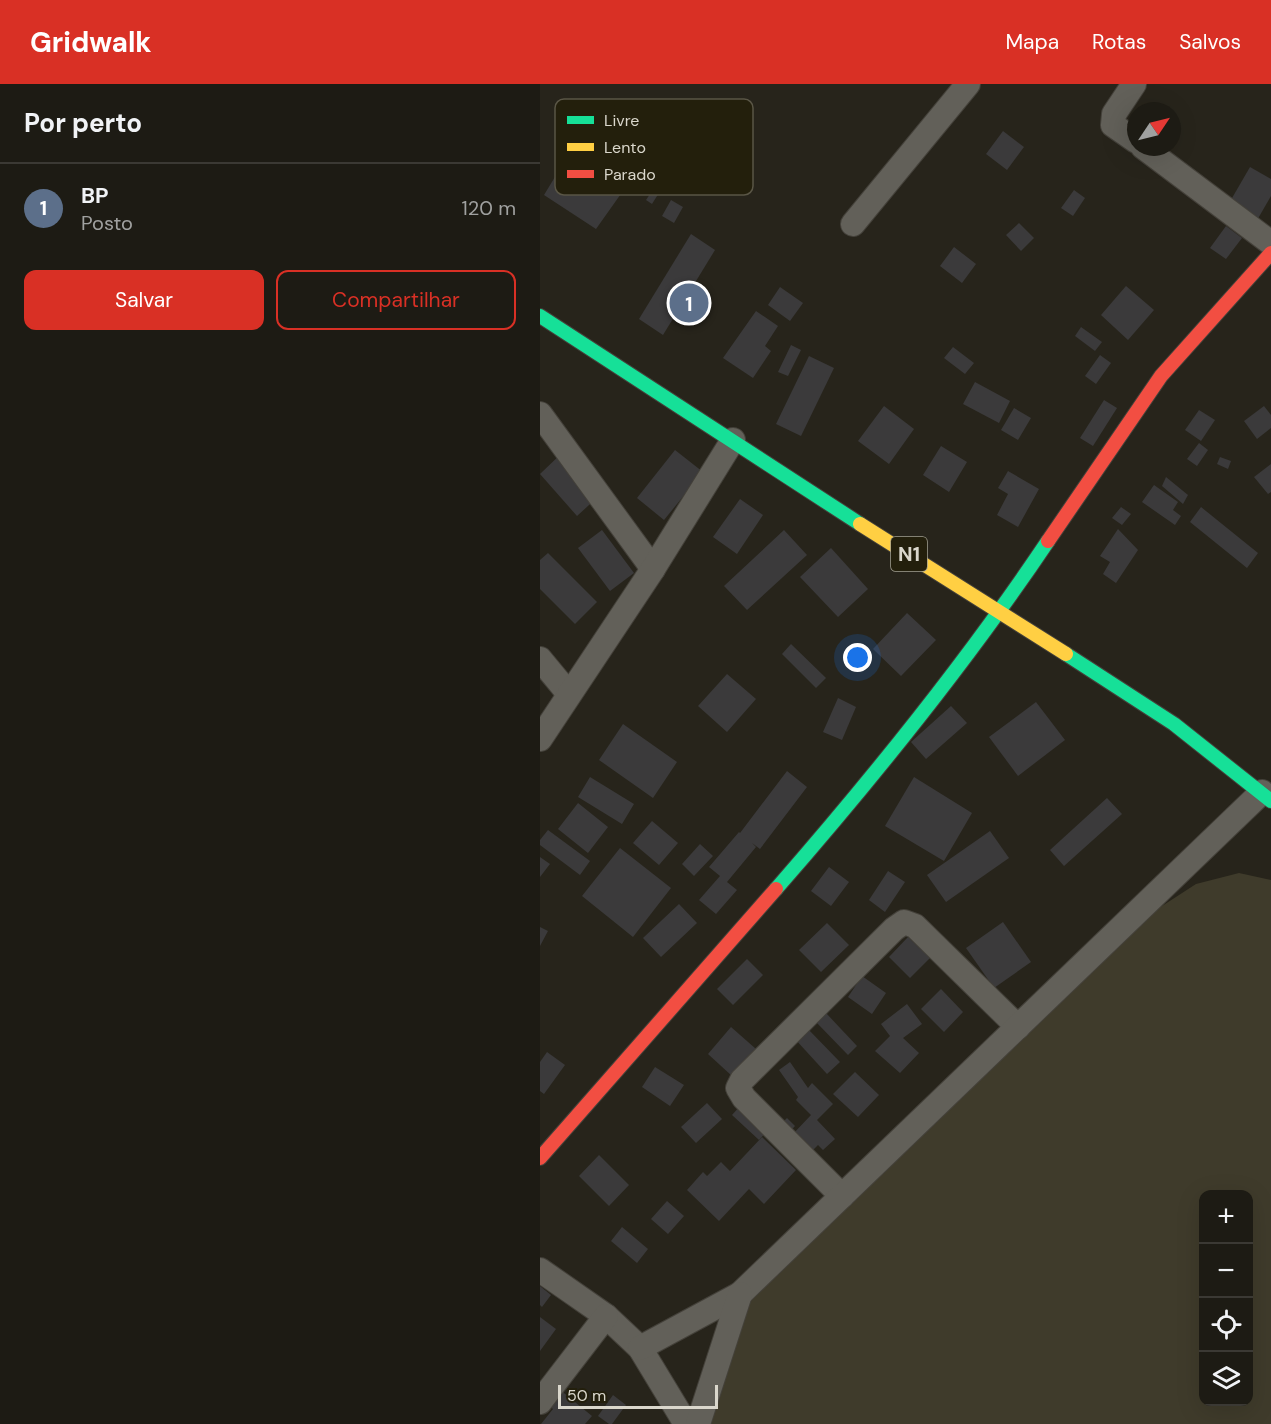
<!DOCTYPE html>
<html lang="pt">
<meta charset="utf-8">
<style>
:root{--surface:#1d1b14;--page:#25241d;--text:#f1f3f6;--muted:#a0a1a0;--line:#3b3934;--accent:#d93025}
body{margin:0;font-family:"DM Sans",sans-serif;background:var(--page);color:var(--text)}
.controls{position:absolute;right:18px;bottom:18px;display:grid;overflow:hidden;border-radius:12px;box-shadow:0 6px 24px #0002}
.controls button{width:54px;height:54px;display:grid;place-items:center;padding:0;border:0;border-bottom:2px solid var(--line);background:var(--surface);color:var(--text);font:30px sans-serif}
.compass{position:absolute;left:587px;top:18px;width:54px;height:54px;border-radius:50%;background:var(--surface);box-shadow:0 6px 24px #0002;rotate:55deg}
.scale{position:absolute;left:18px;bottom:15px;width:160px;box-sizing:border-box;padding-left:6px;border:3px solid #dad7cc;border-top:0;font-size:16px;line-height:21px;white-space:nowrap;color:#dad7cc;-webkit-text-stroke:4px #231f0c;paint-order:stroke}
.you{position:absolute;left:318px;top:574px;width:21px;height:21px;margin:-15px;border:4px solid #fff;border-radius:50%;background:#1a73e8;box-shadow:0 0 0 9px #1a73e833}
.badge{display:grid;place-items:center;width:39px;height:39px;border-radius:50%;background:var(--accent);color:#fff;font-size:20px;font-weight:700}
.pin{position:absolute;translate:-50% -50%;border:3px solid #fff;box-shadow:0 2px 6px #0006}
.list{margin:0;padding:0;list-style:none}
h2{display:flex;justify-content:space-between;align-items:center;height:78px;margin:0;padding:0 24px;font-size:26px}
h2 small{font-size:20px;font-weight:400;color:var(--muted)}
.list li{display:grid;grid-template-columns:39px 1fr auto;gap:18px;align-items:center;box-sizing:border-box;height:90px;padding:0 24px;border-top:2px solid var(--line)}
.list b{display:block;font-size:22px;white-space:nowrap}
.list p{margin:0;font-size:20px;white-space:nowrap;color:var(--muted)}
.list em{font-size:20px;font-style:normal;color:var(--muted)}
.actions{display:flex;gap:12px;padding:18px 24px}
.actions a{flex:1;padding:14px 0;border:2px solid var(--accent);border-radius:12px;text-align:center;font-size:21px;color:var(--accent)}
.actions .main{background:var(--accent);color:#fff}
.icon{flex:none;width:33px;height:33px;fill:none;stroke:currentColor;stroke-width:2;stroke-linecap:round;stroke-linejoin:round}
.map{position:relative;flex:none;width:731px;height:1340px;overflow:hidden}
header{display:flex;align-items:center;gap:36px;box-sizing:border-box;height:84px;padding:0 30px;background:var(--accent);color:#fff}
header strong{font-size:28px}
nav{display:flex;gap:33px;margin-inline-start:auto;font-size:21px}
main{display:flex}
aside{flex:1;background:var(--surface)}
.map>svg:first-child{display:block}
.green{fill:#3f3b2b;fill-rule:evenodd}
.building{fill:#3b3a3b}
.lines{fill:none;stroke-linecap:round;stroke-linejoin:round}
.street-casing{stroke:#44413a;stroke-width:26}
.fast-casing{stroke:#44413a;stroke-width:16}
.slow-casing{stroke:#44413a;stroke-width:16}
.jam-casing{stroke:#44413a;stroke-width:16}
.street{stroke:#626059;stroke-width:24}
.fast{stroke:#16e098;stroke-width:14}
.slow{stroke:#ffcf43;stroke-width:14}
.jam{stroke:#f24e42;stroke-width:14}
.labels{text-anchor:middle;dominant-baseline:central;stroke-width:6;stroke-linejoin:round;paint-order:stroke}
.shield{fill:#231f0c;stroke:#a3a092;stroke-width:1.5}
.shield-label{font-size:20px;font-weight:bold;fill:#dad7cc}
.key{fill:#231f0c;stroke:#5a5646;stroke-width:1.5}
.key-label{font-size:16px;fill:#dad7cc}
</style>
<header>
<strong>Gridwalk</strong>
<nav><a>Mapa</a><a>Rotas</a><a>Salvos</a></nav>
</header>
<main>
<aside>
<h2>Por perto<small></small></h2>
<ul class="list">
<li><span class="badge" style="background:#5c6f8a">1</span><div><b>BP</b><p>Posto</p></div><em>120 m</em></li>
</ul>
<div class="actions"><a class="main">Salvar</a><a>Compartilhar</a></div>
</aside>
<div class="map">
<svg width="731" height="1340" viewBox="0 0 731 1340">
<rect width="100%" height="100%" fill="#27241b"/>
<path class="green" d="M699,789L731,796V1340H167L207,1214L602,835L656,800ZM664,1110H708V1318H664Z"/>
<g class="building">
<polygon points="84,33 117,59 56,145 4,111 38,55 60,73"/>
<polygon points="463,47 484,63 467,86 446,70"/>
<polygon points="710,83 731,95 731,112 716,138 688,121"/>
<polygon points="116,101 122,104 112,120 106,116"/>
<polygon points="534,106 545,114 533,132 521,124"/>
<polygon points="131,116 143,123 134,139 122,132"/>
<polygon points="479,139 494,154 481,167 466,151"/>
<polygon points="686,142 702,154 686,175 670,164"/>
<polygon points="151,150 175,166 123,251 99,235"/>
<polygon points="414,163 436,180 422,199 400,182"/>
<polygon points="586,202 614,226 588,256 561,231"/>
<polygon points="240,203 263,219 250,237 228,221"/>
<polygon points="216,227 238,242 225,262 231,267 213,294 183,274"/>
<polygon points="541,243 562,258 555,267 535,252"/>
<polygon points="251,261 261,266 248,292 238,288"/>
<polygon points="413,263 434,279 425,290 404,274"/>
<polygon points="560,271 571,279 556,300 545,292"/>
<polygon points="269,272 294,284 261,352 236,340"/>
<polygon points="435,298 470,317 459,339 423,320"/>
<polygon points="564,316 577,324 553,362 540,354"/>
<polygon points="344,322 374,345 349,380 318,357"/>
<polygon points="724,322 731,331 731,344 717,355 704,337"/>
<polygon points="474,324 491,334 478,356 461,346"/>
<polygon points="659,326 675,336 661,357 645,346"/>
<polygon points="659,359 668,366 657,382 647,375"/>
<polygon points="401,362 427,378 409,408 383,391"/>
<polygon points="135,366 163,388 124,436 97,414"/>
<polygon points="23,368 60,411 37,432 0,390"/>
<polygon points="680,373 691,377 688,385 677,380"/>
<polygon points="731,380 731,408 728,410 714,393"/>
<polygon points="468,387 499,405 478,443 457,431 468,410 458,404"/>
<polygon points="626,393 648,411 643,420 622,402"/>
<polygon points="614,401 638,418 633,426 641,432 635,441 602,418"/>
<polygon points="200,415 223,431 197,470 173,453"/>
<polygon points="581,423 591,430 582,441 572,434"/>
<polygon points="661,423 718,469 707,484 650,438"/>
<polygon points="578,445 598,466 576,499 563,490 570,478 560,472"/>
<polygon points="62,446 94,489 70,507 38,464"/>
<polygon points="244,446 267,471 207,526 184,502"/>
<polygon points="291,464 328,505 298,533 260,493"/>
<polygon points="8,469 57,518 35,540 0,505 0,476"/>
<polygon points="367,529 396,556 361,592 333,565"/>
<polygon points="251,560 286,594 276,604 242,570"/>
<polygon points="187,590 216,615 187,648 158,622"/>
<polygon points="298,614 316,623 302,656 283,648"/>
<polygon points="496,618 525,656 478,692 449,653"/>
<polygon points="411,622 427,639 386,675 371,658"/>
<polygon points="83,640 137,678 113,714 59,676"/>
<polygon points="247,687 267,703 220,765 212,759 216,763 187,798 197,806 176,830 159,816 180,792 169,783 199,748 200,749"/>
<polygon points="50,693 94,720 82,740 38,713"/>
<polygon points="374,693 432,729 404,777 345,742"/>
<polygon points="567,714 582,730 524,782 510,766"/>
<polygon points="38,719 68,743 48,769 18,745"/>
<polygon points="112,737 138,759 119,781 93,759"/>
<polygon points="8,746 50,777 40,791 0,761 0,756"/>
<polygon points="450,747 469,774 406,818 387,791"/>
<polygon points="160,760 173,772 154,792 142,780"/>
<polygon points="80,764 131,804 93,853 42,812"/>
<polygon points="0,773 10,780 0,793"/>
<polygon points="289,783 309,798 291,822 271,807"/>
<polygon points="348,787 365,798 345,828 329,816"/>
<polygon points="139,820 157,839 121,873 103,854"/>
<polygon points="463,838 491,878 454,904 426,864"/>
<polygon points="287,839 309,861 281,888 259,866"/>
<polygon points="0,843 8,847 0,862"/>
<polygon points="368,853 390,874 370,894 349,873"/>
<polygon points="207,875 223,891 193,921 177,905"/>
<polygon points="322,892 346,909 332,930 308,913"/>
<polygon points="401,905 423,928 404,948 381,925"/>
<polygon points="367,920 382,940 363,954 379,969 360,989 335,967 350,952 341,940"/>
<polygon points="286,929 317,962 308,971 276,938"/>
<polygon points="191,943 216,965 192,992 168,970"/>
<polygon points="267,944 300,978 287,990 255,955"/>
<polygon points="7,968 25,981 4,1010 0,1007 0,978"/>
<polygon points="250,978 268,1004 272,999 293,1020 277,1036 295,1055 283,1066 278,1061 271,1068 253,1050 271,1031 256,1016 258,1013 239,986"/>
<polygon points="115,983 144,1001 130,1022 102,1003"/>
<polygon points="315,988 339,1011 318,1033 293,1010"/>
<polygon points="167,1019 182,1035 156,1059 141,1043"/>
<polygon points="200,1022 227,1047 219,1056 192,1031"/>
<polygon points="247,1034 255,1042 246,1052 237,1044"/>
<polygon points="222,1053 256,1086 224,1120 209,1105 179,1137 147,1106 163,1088 167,1092 181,1078 190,1087"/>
<polygon points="59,1071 89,1101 69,1122 39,1092"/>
<polygon points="127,1117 144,1132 128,1150 111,1135"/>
<polygon points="82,1143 108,1165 97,1179 71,1157"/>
<polygon points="0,1202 11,1211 2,1223 0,1221"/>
<polygon points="0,1233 16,1245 0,1267"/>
<polygon points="19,1305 52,1332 45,1340 1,1340 13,1325 7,1320"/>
<polygon points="73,1311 86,1321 72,1340 69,1340 58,1332"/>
</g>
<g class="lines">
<defs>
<g id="street">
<polyline points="594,0 574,30 573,41 596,57"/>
<polyline points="603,63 731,159"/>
<polyline points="313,140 428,0"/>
<polyline points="0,330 113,485"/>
<polyline points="0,575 29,610"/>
<polyline points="0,655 113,485 193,356"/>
<polyline points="302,1112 204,1014 198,1004 202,996 354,845 364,838 375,842 478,943"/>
<polyline points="0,1186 66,1232 100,1264 146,1340"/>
<polyline points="100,1264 200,1210 722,708"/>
<polyline points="0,1318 66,1232"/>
<polyline points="158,1340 200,1210"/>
</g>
<g id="fast">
<polyline points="0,232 320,440"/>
<polyline points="526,570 634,640 731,717"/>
<path d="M236,805C333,694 426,579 508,457"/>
</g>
<polyline id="slow" points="320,440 526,570"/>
<g id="jam">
<polyline points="508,457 621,292 731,169"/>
<polyline points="0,1074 236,805"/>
</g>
</defs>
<use href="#street" class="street-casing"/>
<use href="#fast" class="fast-casing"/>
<use href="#slow" class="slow-casing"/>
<use href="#jam" class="jam-casing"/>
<use href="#street" class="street"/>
<use href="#fast" class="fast"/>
<use href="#slow" class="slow"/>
<use href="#jam" class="jam"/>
</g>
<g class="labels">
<rect class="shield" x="351" y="453" width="36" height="34" rx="4.5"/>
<g class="shield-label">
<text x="369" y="470">N1</text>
</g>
</g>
<rect x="15" y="15" width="198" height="96" rx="9" class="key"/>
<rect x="27" y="32" width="27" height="8" fill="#16e098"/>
<rect x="27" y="59" width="27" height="8" fill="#ffcf43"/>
<rect x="27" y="86" width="27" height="8" fill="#f24e42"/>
<g class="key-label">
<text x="64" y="42">Livre</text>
<text x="64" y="69">Lento</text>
<text x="64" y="96">Parado</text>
</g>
</svg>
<div class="controls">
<button>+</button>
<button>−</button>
<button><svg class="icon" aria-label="locate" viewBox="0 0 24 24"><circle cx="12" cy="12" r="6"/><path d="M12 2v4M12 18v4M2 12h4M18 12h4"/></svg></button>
<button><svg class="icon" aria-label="layers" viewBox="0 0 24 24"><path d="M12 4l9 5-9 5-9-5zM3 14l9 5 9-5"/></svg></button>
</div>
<svg class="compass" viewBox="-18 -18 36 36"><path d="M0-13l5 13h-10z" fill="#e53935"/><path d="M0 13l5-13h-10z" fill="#a0a1a0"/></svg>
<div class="scale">50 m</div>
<div class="you"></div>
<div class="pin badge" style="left:149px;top:219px;background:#5c6f8a">1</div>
</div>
</main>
